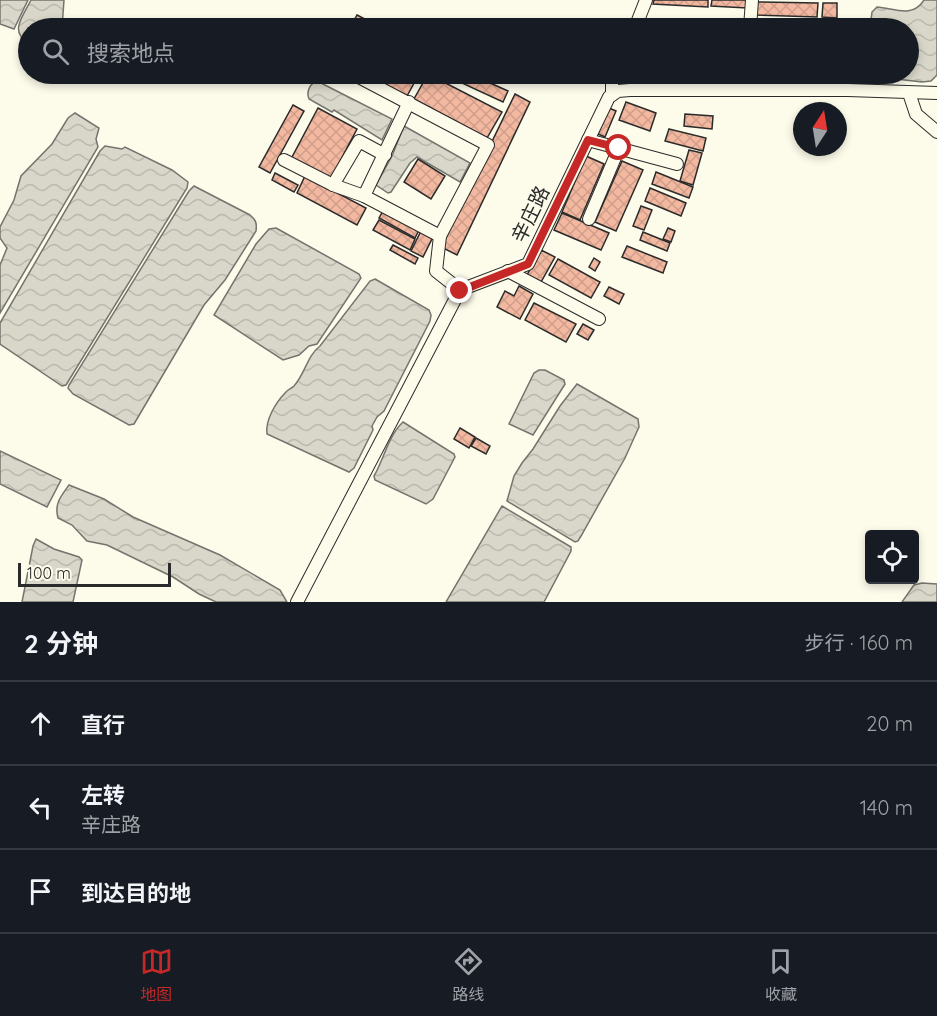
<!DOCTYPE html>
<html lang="zh">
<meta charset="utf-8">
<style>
:root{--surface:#171b24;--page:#20242c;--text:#f1f3f6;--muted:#9ea1a6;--line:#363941;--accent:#c62828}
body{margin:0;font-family:Quicksand,"Noto Sans SC",sans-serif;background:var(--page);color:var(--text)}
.controls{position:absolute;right:18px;bottom:18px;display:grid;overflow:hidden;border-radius:6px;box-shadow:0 3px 9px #0003}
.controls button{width:54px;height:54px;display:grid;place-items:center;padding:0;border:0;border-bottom:2px solid var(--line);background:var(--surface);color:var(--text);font:30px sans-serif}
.compass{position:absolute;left:793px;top:102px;width:54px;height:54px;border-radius:50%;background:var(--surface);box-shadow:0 3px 9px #0003;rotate:12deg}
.scale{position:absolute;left:18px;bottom:15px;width:153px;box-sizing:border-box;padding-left:6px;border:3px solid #2b2b2b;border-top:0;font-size:16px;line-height:21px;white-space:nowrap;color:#2b2b2b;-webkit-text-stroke:4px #fdfbea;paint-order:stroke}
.stop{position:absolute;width:18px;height:18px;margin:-14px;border:4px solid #c62828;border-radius:50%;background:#fff}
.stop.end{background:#c62828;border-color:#fff;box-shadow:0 2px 6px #0008}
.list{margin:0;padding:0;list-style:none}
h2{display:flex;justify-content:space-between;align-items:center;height:78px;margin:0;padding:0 24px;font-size:26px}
h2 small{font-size:20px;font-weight:400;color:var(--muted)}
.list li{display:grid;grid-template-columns:39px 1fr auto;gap:18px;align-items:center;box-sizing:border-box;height:84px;padding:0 24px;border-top:2px solid var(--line)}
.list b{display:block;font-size:22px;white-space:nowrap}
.list p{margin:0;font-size:20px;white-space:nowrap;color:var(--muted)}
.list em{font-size:20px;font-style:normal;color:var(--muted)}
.icon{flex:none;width:33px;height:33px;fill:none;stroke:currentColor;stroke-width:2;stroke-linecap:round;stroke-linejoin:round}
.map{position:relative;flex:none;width:937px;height:602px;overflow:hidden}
.search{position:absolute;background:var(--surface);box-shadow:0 3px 9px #0003;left:18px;right:18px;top:18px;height:66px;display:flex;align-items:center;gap:15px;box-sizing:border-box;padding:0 21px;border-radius:33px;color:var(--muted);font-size:22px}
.sheet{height:330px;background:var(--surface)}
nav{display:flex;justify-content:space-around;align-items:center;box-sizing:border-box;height:84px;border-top:2px solid var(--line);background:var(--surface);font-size:16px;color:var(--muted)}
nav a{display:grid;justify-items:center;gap:3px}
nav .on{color:var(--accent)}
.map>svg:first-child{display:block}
.water{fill:url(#water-waves);stroke:#74746e;stroke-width:1.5}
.building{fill:url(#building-cross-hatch);stroke:#2b2b2b;stroke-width:1.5}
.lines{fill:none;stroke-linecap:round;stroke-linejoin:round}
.minor-casing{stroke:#2b2b2b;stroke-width:14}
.minor{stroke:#fdfbea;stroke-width:12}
.route{stroke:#c62828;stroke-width:8}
.labels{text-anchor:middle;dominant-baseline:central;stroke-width:4.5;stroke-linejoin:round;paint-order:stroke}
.street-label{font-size:20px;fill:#2b2b2b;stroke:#fdfbea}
</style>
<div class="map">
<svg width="937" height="602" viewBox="0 0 937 602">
<defs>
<pattern id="water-waves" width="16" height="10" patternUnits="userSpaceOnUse" patternTransform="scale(1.5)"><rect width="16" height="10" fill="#d8d7c9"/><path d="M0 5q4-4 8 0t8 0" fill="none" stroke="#bab9ad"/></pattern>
<pattern id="building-cross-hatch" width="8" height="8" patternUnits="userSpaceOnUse" patternTransform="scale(1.5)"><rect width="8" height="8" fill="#f2b8a0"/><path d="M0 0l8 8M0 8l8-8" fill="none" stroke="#d09e8a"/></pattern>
</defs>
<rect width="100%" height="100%" fill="#fdfbea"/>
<g class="water">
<polygon points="0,0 28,0 14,29 0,24"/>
<path d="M31,0H64L62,28H28V42C9,32 23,16 31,0Z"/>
<path d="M924,0H937V75L931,81L922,82L879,77L876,74H908V28H870L872,12L877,7C894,8 912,19 924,0Z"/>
<path d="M317,81L392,119L382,140L334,110L332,112L309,99C306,92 310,83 317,81Z"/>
<polygon points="75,113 99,128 96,139 98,147 0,313 0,265 7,248 0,238 0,227 14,200 21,176 52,144 68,118"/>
<polygon points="404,126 470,163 460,182 417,157 410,163 391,192 388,193 376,185 392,156"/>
<polygon points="105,146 122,149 125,147 172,170 188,182 187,188 66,385 62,386 0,344 0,323 100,151"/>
<path d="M194,186L250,215C256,220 257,223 256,231L225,280L204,305L134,424L129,425L73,394L68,388L69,385L189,191Z"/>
<polygon points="276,228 359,274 361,278 317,344 309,346 299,355 283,360 214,315 256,244 269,229"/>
<path d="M375,279L429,310L431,315L430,321L384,411L377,417L372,426L373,430L354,468L349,472L267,434C265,420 276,402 286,392C287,390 292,388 294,386C305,374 307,356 320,346L370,281Z"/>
<polygon points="539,370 545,370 564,380 565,384 533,435 509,424 534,373"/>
<polygon points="577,384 638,419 639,427 625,458 581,536 578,541 575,542 507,501 514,476 522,463 533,449 560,406"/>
<path d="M403,422L454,454L455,457L433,499L426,504L375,480L374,476C384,459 388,436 403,422Z"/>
<polygon points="0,451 61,480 47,507 0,484"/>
<path d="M69,485L104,499L133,517L220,555L280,590L287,602H216L199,594L173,577L107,545L87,541L72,525L58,518C54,504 61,496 69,485Z"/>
<polygon points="502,506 571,547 571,551 544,602 446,602"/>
<polygon points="36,539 54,549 79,557 82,560 73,602 22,602 33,546"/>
<polygon points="922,583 937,584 937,602 902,602 914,585"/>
</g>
<g class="building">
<polygon points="654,0 708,0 708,7 653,4"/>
<polygon points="712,0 748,0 747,8 711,6"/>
<polygon points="757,2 818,3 817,17 756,15"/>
<polygon points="823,3 837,3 837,18 822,17"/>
<polygon points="357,15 382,28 356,28 351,26"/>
<rect x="711" y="24" width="32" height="4"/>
<polygon points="365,74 419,74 407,96"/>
<polygon points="428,74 502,112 487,138 414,99"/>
<polygon points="453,74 470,74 508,91 503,102 451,78"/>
<polygon points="515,94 530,102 457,255 441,247"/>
<polygon points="626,102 656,113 650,131 619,120"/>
<polygon points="293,105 304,111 270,173 259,167"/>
<polygon points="318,108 357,129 330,180 291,159"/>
<polygon points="609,108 616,111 605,137 598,134"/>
<polygon points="685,114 713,116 712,129 684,126"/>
<polygon points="669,129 706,138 703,151 665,141"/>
<polygon points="689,150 702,153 693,185 680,181"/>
<polygon points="586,156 604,164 580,220 562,212"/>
<polygon points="418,159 445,176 431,199 404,182"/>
<polygon points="622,161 643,170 616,231 595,222"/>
<polygon points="656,172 693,187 689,198 652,184"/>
<polygon points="275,173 298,185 294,192 272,180"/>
<polygon points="305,176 366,208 357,225 297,193"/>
<polygon points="650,188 686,203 681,216 645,201"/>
<polygon points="641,206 652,210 644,230 633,226"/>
<polygon points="383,211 419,230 415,238 379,218"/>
<polygon points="562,213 609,233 601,250 554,230"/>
<polygon points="379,220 415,239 410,250 373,230"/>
<polygon points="668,228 675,231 671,242 663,239"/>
<polygon points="421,231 433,237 423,257 411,251"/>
<polygon points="643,232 670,243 667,251 640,240"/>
<polygon points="393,245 418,258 415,264 390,250"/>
<polygon points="627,246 667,262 663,273 622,257"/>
<polygon points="541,250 555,257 541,282 527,275"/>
<polygon points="594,258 600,262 595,271 589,267"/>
<polygon points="558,259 600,282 591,298 549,275"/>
<polygon points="519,286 533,294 520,319 497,307 505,291 514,296"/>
<polygon points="609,287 624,294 619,304 604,296"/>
<polygon points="534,303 576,324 566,342 525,320"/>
<polygon points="583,324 594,330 588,340 577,334"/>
<polygon points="460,428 475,437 469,448 454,439"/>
<polygon points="476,438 490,446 486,454 471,446"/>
</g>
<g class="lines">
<defs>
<g id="minor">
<polyline points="635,28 646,0"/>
<polyline points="750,28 752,0"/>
<polyline points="353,74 488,145 440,236 436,271 460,290"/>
<polyline points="745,90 747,74"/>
<polyline points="909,93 916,114 937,132"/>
<polyline points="612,95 612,81 616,74"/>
<polyline points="588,140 677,164"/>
<polyline points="284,160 333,185 364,196 440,236"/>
<polyline points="333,185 359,141 385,155"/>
<polyline points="364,196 409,102"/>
<polyline points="589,219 619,148"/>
<polyline points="508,271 599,319"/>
<polyline points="297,602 460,290 528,264 609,97 618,91 630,90 848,90 937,93"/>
</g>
</defs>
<use href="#minor" class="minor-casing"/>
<use href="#minor" class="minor"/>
</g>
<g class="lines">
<polyline class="route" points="460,291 528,264 588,140 619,148"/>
</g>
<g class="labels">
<g class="street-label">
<text transform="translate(530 214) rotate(-64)">辛庄路</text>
</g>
</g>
</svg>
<div class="controls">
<button><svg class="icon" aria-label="locate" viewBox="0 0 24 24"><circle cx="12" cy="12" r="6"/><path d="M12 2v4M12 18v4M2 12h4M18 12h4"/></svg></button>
</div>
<svg class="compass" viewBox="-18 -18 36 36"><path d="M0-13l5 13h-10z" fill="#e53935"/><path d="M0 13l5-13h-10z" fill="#9ea1a6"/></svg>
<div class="scale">100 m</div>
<div class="stop" style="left:619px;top:148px"></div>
<div class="stop end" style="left:460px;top:291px"></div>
<div class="search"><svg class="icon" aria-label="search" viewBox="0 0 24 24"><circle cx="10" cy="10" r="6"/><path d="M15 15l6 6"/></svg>搜索地点</div>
</div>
<section class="sheet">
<h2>2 分钟<small>步行 · 160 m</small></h2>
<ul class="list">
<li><svg class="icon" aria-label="ahead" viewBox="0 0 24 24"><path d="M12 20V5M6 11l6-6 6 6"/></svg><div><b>直行</b></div><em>20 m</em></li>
<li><svg class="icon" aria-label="left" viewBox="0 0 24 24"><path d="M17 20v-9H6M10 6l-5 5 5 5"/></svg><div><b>左转</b><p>辛庄路</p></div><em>140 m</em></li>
<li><svg class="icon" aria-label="arrive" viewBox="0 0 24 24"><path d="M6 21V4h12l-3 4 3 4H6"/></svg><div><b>到达目的地</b></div></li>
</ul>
</section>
<nav>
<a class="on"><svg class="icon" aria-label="map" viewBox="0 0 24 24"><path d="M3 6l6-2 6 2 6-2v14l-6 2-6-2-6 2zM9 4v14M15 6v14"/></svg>地图</a>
<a><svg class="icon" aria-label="directions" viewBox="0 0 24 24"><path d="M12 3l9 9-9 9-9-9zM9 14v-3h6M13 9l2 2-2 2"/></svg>路线</a>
<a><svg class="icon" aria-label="saved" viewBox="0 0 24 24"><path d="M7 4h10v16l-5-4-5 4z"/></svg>收藏</a>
</nav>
